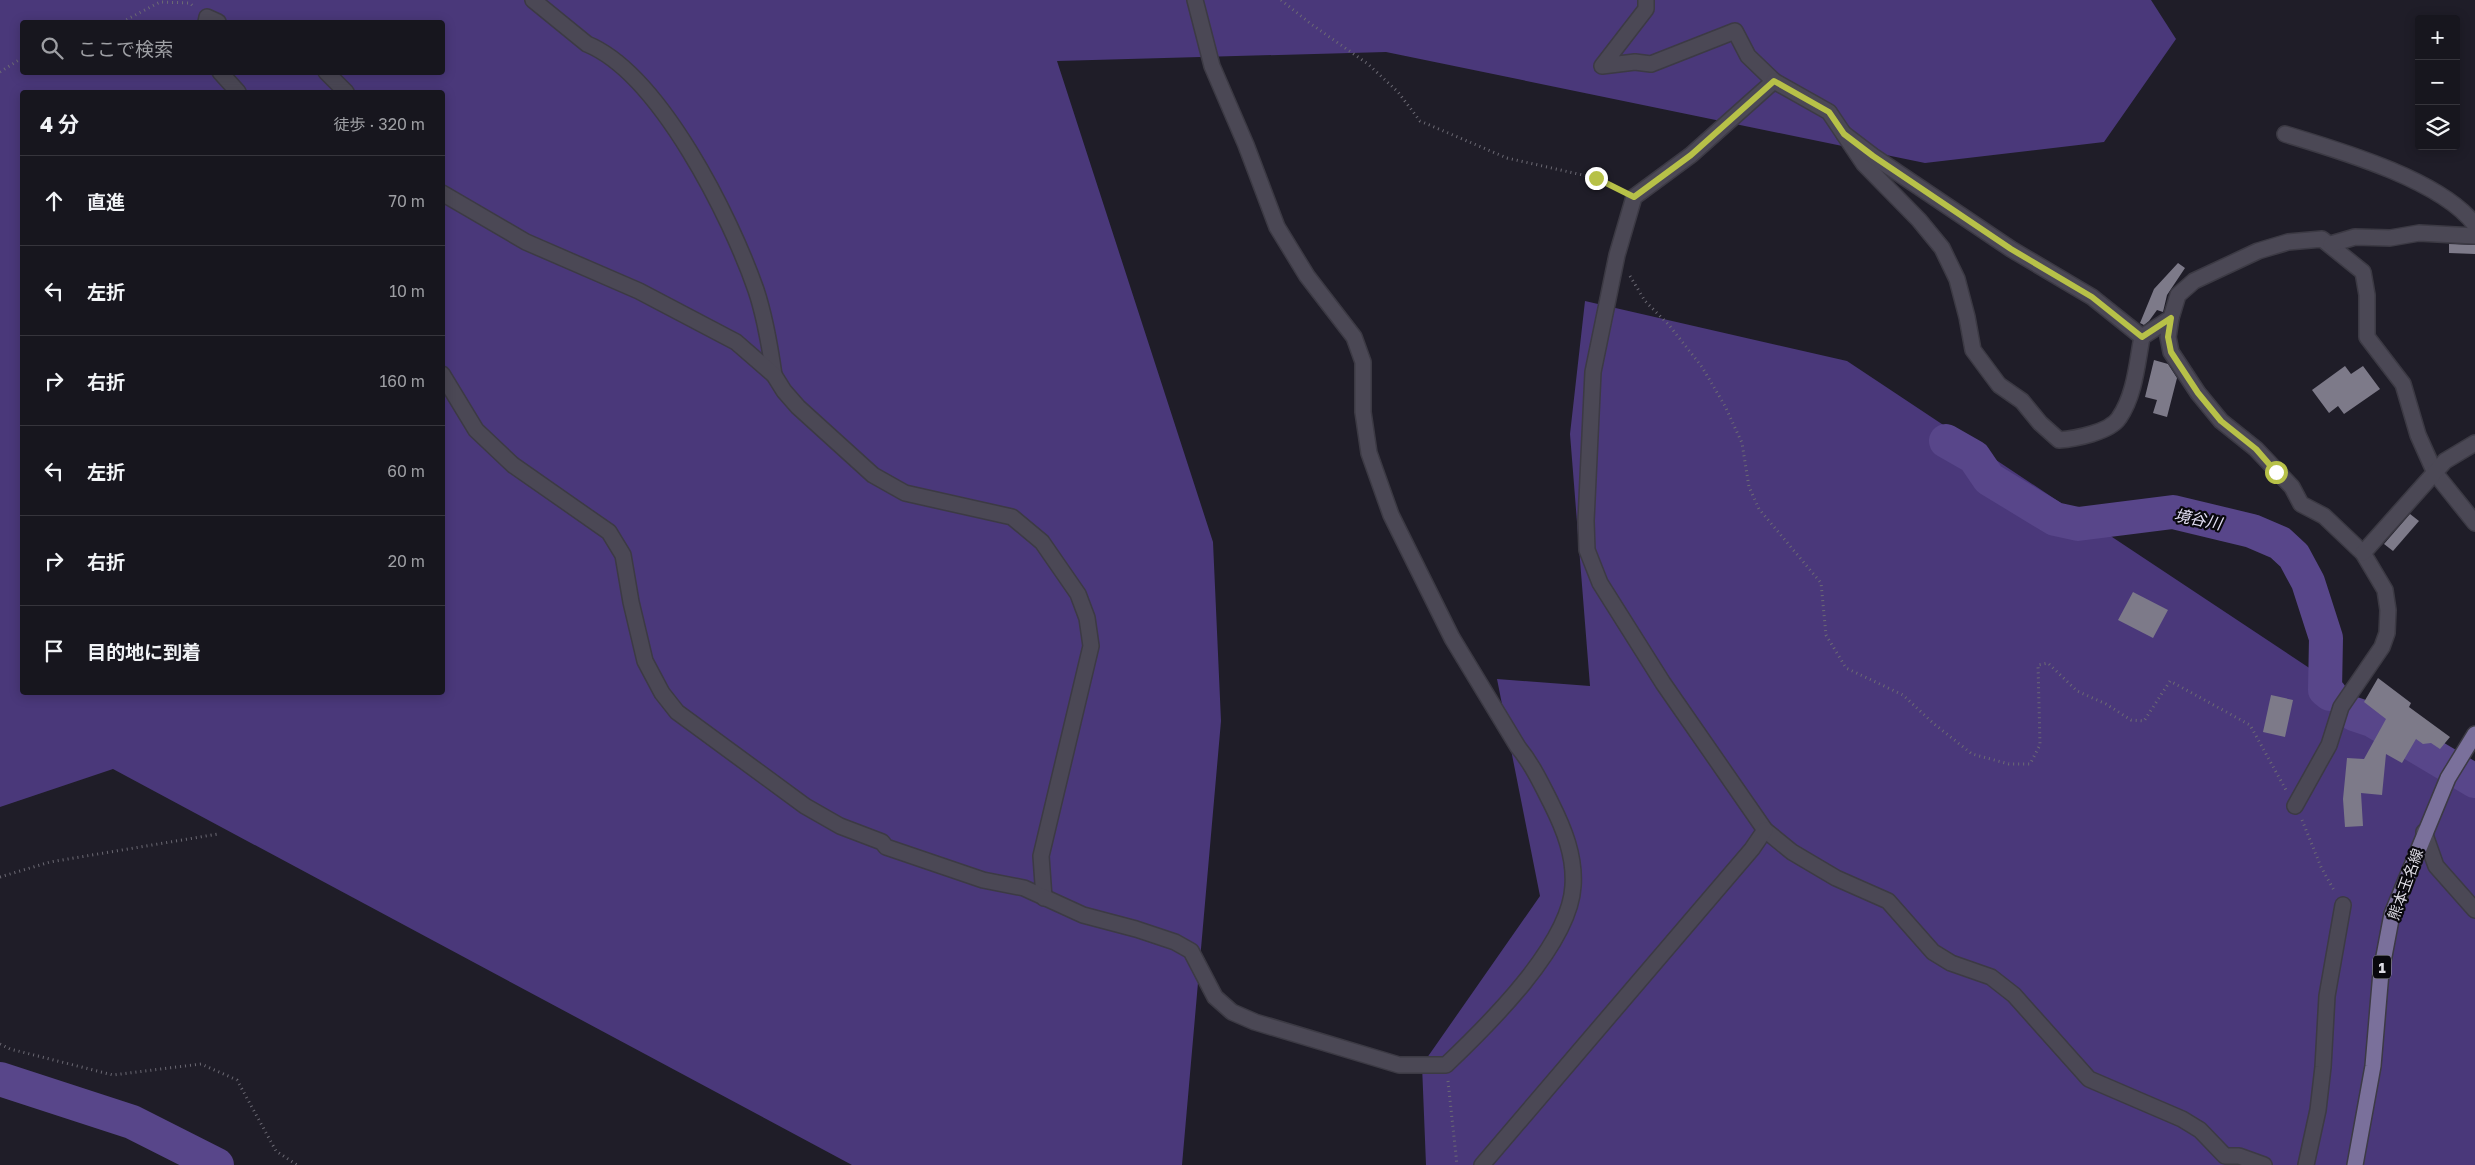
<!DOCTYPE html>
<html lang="ja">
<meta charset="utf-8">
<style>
:root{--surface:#17161e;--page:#24232b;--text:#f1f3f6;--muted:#9e9fa4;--line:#36353c}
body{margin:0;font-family:"Golos Text","Noto Sans JP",sans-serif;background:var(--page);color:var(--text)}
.controls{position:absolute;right:15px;top:15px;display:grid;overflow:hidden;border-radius:5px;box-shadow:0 2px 12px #0003}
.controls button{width:45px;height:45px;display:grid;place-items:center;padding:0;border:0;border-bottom:1px solid var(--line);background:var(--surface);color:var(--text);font:25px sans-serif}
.stop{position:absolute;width:15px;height:15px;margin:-11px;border:4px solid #b7c148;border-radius:50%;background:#fff}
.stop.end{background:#b7c148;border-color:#fff;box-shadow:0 1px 5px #0008}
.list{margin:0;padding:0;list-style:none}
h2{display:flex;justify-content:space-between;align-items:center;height:65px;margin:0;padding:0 20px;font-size:21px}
h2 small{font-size:16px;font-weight:400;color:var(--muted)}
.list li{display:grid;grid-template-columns:32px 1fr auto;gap:15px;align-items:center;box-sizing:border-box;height:90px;padding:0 20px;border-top:1px solid var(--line)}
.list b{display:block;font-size:19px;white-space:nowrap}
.list em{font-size:16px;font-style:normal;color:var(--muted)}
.icon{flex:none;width:28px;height:28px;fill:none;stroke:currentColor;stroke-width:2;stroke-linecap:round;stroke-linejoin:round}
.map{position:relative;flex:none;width:2475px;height:1165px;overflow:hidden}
.search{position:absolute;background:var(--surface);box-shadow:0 2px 12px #0003;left:20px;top:20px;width:425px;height:55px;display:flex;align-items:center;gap:12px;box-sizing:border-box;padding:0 18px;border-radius:5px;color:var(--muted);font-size:19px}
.panel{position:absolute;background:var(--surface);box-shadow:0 2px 12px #0003;left:20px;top:90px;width:425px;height:605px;border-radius:5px}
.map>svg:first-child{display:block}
.forest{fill:#4a387a;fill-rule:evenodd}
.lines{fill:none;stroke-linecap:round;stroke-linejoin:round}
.river{stroke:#58468a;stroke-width:34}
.building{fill:#7d7a89}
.minor-casing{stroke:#3c3a44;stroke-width:18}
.primary-casing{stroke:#3c3a44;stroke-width:18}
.path{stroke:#6c6a74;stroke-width:3;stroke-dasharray:1 4;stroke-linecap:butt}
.minor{stroke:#4b4855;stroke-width:15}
.primary{stroke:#7a709b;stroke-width:15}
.route{stroke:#b7c148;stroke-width:6}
.labels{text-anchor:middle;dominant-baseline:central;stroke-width:4.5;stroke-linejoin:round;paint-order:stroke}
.shield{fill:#09080d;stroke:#9d9ca4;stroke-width:1}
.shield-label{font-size:14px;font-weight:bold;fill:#dddbe4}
.street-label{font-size:15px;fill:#dddbe4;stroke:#09080d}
.water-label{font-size:16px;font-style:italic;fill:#e4e0f5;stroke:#09080d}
</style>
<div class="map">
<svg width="2475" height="1165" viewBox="0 0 2475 1165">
<rect width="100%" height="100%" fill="#1f1d28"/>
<g class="forest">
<path d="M0,0H2151L2176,39L2104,142L1925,163L1386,52L1057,61L1213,542L1221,721L1182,1165H852L113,769L0,807ZM22,22H442V72H22ZM22,92H442V692H22Z"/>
<polygon points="1585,301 1847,361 2475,778 2475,1165 1426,1165 1422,1065 1540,896 1497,679 1590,686 1570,434"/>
</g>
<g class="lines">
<g class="river">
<polyline points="1946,441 1974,457 1989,479 2055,519 2078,524 2173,512 2252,531 2280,543 2294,556 2308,582 2326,638 2325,690 2330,694"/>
<polyline points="2354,714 2372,720 2475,781"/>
<polyline points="0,1079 132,1122 217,1165"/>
</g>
</g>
<g class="building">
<polygon points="2449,244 2475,245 2475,254 2449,253"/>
<polygon points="2178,263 2185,268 2167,295 2163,312 2157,310 2149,321 2144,325 2140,323 2154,289"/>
<polygon points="2154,360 2168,364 2177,378 2167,417 2153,413 2157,400 2145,397"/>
<polygon points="2345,366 2351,374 2363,366 2380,389 2344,414 2338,406 2329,413 2312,390"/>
<polygon points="2410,514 2419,521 2393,551 2384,544"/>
<polygon points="2133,592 2168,610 2153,638 2118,620"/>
<polygon points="2378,678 2411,703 2409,707 2450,737 2440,749 2431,743 2423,744 2416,739 2402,763 2386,754 2382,795 2361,793 2363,826 2345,827 2343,799 2347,758 2364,759 2386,719 2364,702"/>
<polygon points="2271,695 2293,700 2285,737 2263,732"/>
</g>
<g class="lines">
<defs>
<g id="minor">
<path d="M533,0L587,44C660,74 731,218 756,290C765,317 770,347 774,375"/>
<polyline points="1646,0 1646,9 1602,66 1635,62 1651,64 1735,31 1748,56 1774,81 1691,155 1634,197 1617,255 1593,372 1586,521 1587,550 1600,583 1663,683 1765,830 1792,852 1836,878 1888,901 1933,952 1951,963 1991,977 2014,995 2089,1079 2182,1119 2200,1130 2225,1156 2239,1156 2264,1165"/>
<polyline points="206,22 207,17 218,22"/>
<polyline points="220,72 238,92"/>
<polyline points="326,72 346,92"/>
<path d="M1774,81L1829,112L1864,164L1919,220L1942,248L1957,279L1967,317L1973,350L1999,385L2022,401L2040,423L2059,440C2075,439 2110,432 2119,418C2135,395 2137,363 2142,337"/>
<polyline points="1844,134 1873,156 2011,249 2092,297 2142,337 2171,318 2178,295 2194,281 2258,251 2288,242 2322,239 2363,272 2367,295 2367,337 2403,384 2418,435 2435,473 2475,523"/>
<path d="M2285,134C2338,150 2442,180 2475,225"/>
<polyline points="442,193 526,242 639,291 736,342 774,375 784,391 798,407 873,475 905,493 1012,517 1042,542 1078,594 1087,618 1091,646 1041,856 1044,898"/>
<polyline points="2331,244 2355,237 2390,238 2419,233 2475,236"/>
<polyline points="2171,318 2168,337 2171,352 2198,393 2221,421 2256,449 2292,487 2301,504 2324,516 2363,553 2385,590 2388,610 2387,633 2382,647 2341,707 2329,745 2295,806"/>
<path d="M442,374L476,430L513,465L609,532L623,555L631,602L645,661L662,693L677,712L805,806L840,826L882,842L886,847L983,880L1024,888L1083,915L1136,929L1175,942L1191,951L1215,997L1232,1012L1255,1022L1399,1065H1446C1487,1026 1570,945 1573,886C1575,856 1564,829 1551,803C1541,783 1532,764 1518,747L1452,638L1391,515L1369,453L1363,412V362L1354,337L1307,276L1277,227L1246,145L1212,66L1195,0"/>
<polyline points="2363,553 2445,461 2475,443"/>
<polyline points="2424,832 2436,866 2475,910"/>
<polyline points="1482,1165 1752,849 1765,830"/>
<polyline points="2306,1165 2318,1110 2323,1067 2327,996 2343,905"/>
</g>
<polyline id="primary" points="2355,1165 2373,1066 2381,972 2392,914 2448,778 2475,734"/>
</defs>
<use href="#minor" class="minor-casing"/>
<use href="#primary" class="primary-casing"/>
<g class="path">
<polyline points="1281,0 1311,24 1368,64 1398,92 1420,121 1507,158 1596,178 1620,190"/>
<polyline points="122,22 160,2 190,3 194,7"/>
<polyline points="0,72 22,58"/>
<polyline points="1630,276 1645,301 1669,325 1702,367 1725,406 1742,443 1749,487 1759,509 1821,583 1826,635 1846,668 1903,695 1933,723 1972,754 2009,764 2030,764 2040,745 2038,665 2048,663 2077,691 2106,704 2131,720 2144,721 2170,681 2250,725 2286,790"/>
<polyline points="2302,820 2321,867 2335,892"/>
<polyline points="0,877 50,862 218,834"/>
<polyline points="0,1044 10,1049 113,1075 201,1064 237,1080 276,1151 297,1165"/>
<polyline points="1448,1081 1457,1165"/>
</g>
<use href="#minor" class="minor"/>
<use href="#primary" class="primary"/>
</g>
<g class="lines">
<polyline class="route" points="1596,178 1634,197 1691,155 1774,81 1829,112 1844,134 1873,156 2011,249 2092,297 2142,337 2171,318 2168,337 2171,352 2198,393 2221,421 2256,449 2276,472"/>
</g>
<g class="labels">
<rect class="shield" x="2373" y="955.5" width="18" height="23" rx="4"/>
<g class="shield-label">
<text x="2382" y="967">1</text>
</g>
<g class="street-label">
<text transform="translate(2405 884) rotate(-70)">熊本玉名線</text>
</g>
<g class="water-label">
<text transform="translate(2198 519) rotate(11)">境谷川</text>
</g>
</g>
</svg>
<div class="controls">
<button>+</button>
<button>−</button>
<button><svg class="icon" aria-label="layers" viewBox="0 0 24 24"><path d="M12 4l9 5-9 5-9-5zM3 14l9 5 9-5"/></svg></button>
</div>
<div class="stop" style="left:2276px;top:472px"></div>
<div class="stop end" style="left:1596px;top:178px"></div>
<div class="search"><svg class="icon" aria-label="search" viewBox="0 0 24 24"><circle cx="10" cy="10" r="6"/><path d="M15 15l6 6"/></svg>ここで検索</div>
<section class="panel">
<h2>4 分<small>徒歩 · 320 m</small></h2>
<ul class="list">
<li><svg class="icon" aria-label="ahead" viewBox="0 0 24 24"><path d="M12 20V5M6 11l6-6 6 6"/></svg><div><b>直進</b></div><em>70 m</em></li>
<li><svg class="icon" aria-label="left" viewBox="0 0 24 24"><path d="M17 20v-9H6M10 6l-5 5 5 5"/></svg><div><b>左折</b></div><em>10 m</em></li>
<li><svg class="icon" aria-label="right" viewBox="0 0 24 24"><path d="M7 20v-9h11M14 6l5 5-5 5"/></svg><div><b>右折</b></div><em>160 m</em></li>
<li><svg class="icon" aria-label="left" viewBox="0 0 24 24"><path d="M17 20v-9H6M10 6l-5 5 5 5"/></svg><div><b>左折</b></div><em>60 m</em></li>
<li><svg class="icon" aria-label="right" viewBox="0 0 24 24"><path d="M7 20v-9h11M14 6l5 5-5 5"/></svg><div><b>右折</b></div><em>20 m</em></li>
<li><svg class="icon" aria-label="arrive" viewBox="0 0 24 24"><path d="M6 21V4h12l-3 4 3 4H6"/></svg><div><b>目的地に到着</b></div></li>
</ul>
</section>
</div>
